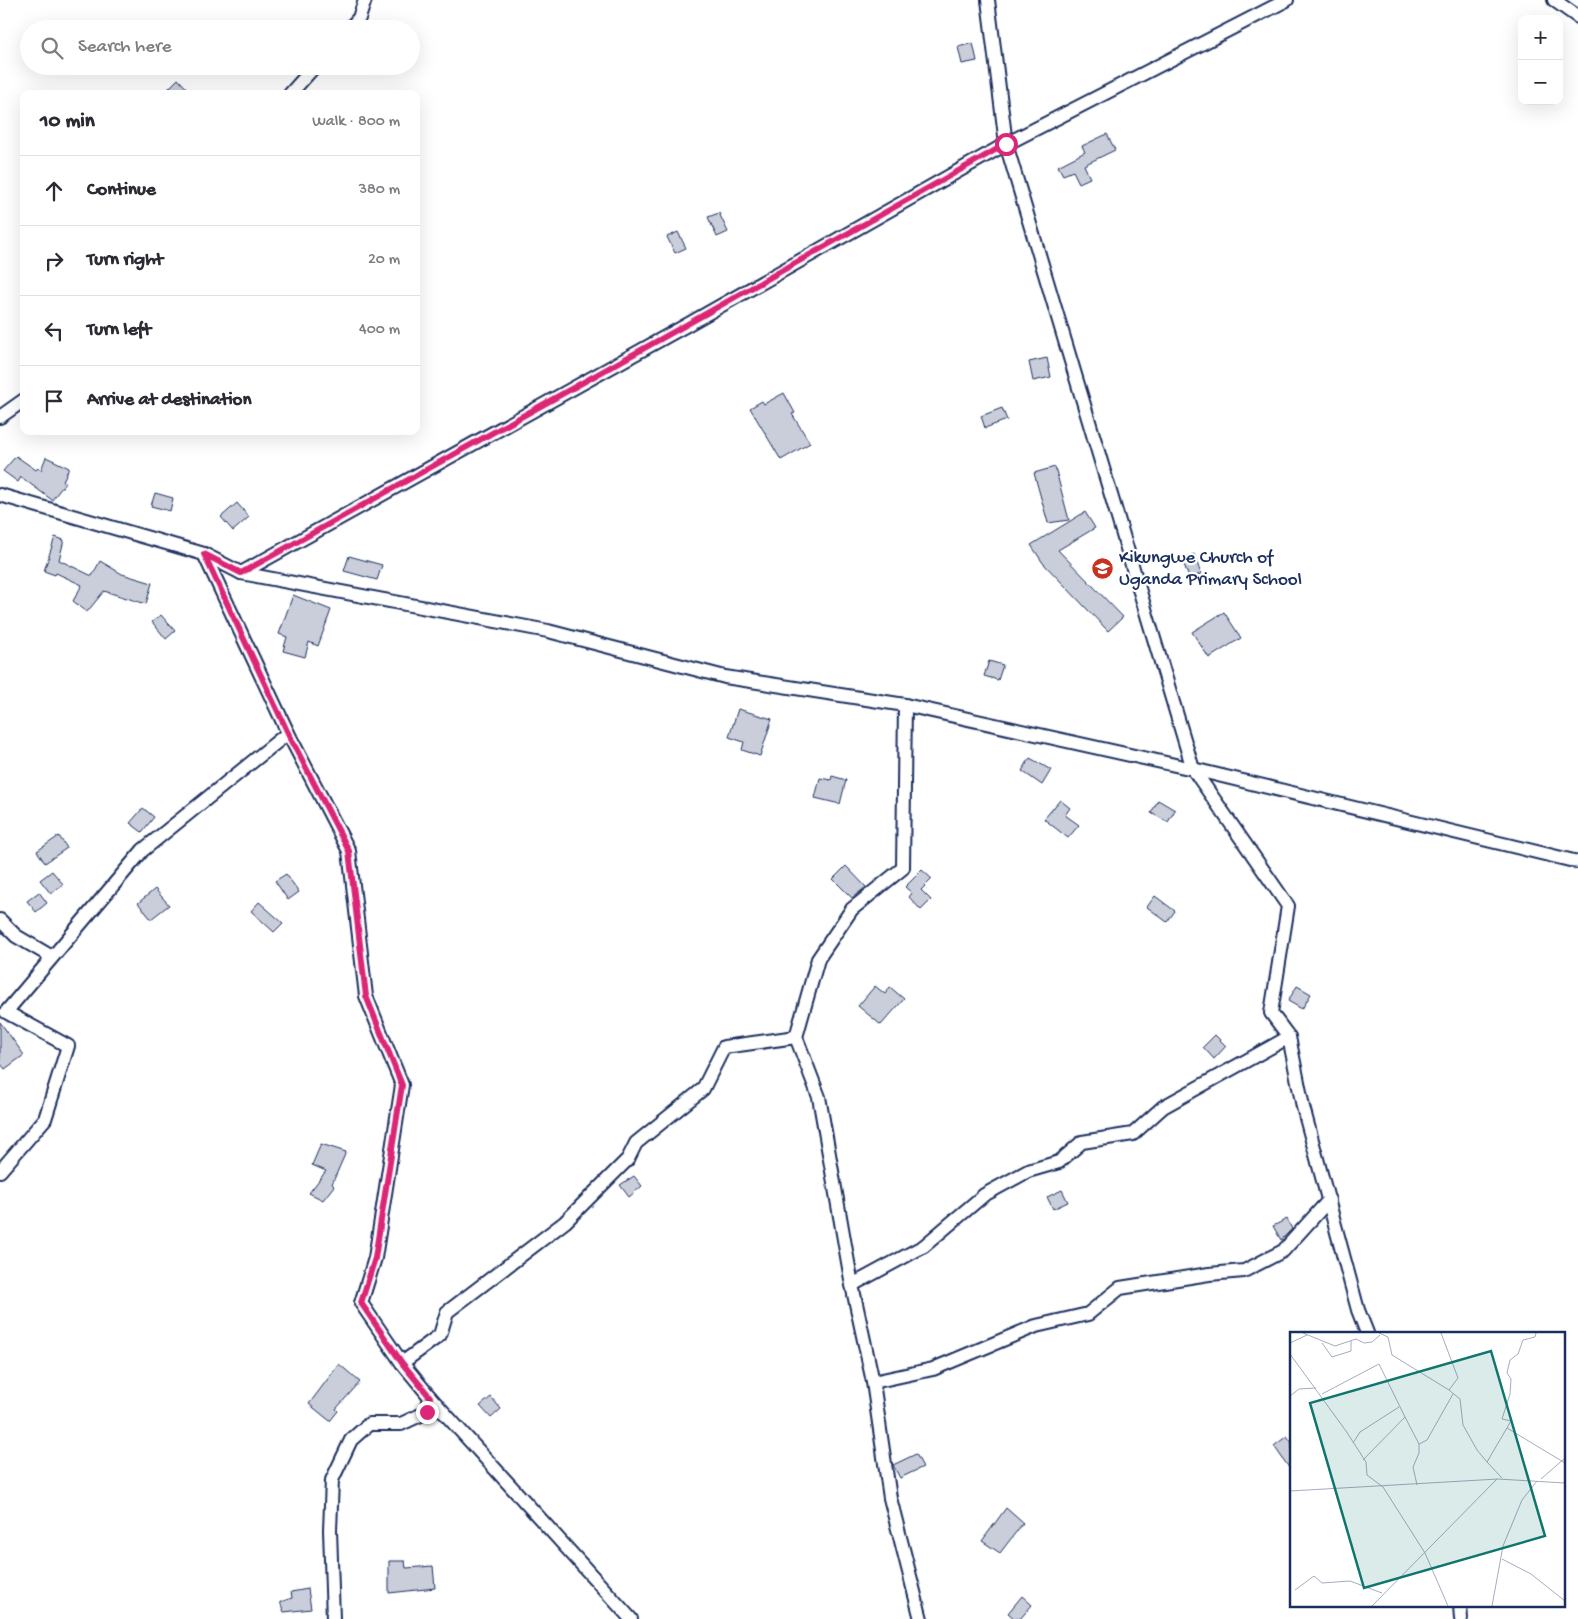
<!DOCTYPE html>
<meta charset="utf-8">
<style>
:root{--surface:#fff;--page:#f2f2f3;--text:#2b2b33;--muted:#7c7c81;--line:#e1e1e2}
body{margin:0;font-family:"Gochi Hand",sans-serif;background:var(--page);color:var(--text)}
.controls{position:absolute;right:15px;top:15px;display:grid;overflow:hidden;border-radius:10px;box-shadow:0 5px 20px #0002}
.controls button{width:45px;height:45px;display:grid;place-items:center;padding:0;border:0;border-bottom:1px solid var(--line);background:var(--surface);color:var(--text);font:25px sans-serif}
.stop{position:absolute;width:15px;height:15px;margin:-11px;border:4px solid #db2777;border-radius:50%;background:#fff}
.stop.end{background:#db2777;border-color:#fff;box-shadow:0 1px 5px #0008}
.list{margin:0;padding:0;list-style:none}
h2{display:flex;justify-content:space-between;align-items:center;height:65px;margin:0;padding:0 20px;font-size:21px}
h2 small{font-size:16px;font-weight:400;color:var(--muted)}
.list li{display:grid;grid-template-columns:32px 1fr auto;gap:15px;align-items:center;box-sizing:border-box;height:70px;padding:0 20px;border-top:1px solid var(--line)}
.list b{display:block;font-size:19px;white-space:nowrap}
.list em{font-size:16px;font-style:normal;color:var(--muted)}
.icon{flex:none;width:28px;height:28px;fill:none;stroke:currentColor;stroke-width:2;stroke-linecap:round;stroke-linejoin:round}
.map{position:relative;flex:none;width:1578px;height:1619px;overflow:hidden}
.search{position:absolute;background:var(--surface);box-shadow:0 5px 20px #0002;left:20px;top:20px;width:400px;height:55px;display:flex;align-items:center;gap:12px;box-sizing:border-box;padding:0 18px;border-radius:28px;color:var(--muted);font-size:19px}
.panel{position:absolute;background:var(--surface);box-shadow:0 5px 20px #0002;left:20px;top:90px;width:400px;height:345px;border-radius:10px}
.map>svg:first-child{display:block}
.building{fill:#caceda;stroke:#1b2f5e}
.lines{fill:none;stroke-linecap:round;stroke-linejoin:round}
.street-casing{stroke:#1b2f5e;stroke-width:16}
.street{stroke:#fff;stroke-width:12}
.route{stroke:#db2777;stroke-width:6}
.labels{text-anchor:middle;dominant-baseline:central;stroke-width:4.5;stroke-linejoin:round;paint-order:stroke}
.poi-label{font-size:19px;fill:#1b2f5e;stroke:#fff;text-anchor:start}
.inset-road{fill:none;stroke:#a4acbf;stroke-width:1}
.view{fill:#0f766e;fill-opacity:0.15;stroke:#0f766e;stroke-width:2.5}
.inset-edge{fill:none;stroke:#1b2f5e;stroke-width:2.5}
</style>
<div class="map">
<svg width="1578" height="1619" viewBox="0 0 1578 1619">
<rect width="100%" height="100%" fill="#fff"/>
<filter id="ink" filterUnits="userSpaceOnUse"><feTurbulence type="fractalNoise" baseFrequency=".02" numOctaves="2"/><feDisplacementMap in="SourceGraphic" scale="10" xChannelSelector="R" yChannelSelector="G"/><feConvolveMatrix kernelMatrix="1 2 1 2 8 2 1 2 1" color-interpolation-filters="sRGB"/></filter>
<g filter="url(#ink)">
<g class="building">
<polygon points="973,43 977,61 962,64 958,47"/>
<polygon points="178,79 192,94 163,94"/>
<polygon points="1107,134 1115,150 1084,165 1090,178 1079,183 1073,171 1063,175 1058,166 1085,152 1082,146"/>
<polygon points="719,213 728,232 717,237 708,217"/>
<polygon points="678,232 686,248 675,253 667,237"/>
<polygon points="1047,358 1051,377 1033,381 1029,362"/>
<polygon points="784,393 795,413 792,414 810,443 781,460 750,408 762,401 764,404"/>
<polygon points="1002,408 1007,420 985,428 981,416"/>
<polygon points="16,456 36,470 38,468 41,470 46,457 69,468 63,481 66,482 52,500 21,477 18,482 3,471"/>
<polygon points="1055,467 1069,520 1048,523 1034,473"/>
<polygon points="155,493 173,498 170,511 151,506"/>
<polygon points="237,503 249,517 233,531 221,517"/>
<polygon points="1085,512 1095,528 1058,550 1123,617 1108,631 1043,563 1031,545"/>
<polygon points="55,537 64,540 59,560 92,576 100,561 122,574 152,583 146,604 104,591 87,612 73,601 82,585 56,573 55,575 44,571"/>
<polygon points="1194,554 1201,574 1189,578 1182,559"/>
<polygon points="349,556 382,565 377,580 344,571"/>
<polygon points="293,595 331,610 318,646 309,642 305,657 283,651 287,637 279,634"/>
<polygon points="1224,612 1241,638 1209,658 1192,632"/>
<polygon points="161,615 175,631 166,639 152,622"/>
<polygon points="989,661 1003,665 998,680 984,676"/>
<polygon points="738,709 772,719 760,756 742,750 744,742 729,737"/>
<polygon points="1030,758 1051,770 1042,785 1022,771"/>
<polygon points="832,776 846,780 840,804 815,798 820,778 831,780"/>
<polygon points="1060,800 1070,808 1065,815 1079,825 1068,838 1044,819"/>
<polygon points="1158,800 1175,810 1168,822 1151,813"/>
<polygon points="143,808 154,817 142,832 130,823"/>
<polygon points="59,836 67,848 45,863 37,851"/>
<polygon points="846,866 866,887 852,898 833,879"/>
<polygon points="922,870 932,879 921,890 931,900 921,910 909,897 912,893 905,887"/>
<polygon points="52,871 63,884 51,894 40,880"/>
<polygon points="286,874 299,892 288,900 275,881"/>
<polygon points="155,889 169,905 151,919 138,903"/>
<polygon points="39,892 47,903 36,912 27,901"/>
<polygon points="1155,896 1175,911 1167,922 1147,907"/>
<polygon points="259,902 283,923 274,932 251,911"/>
<polygon points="875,986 885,994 890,987 904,999 881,1025 858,1006"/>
<polygon points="1297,986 1311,994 1302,1009 1288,1001"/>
<polygon points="0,1022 24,1055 5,1069 0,1063"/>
<polygon points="1215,1035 1226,1046 1214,1059 1203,1047"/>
<polygon points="321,1144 346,1152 332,1184 334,1186 323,1200 309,1193 326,1171 312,1165"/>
<polygon points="634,1176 642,1186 629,1197 620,1185"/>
<polygon points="1062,1190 1068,1202 1053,1209 1047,1197"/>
<polygon points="1287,1219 1292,1229 1281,1240 1273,1226"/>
<polygon points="339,1364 360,1382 336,1409 338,1411 330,1421 309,1404"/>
<polygon points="491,1397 501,1409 491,1418 480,1406"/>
<polygon points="1287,1436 1292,1443 1292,1472 1274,1446"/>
<polygon points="916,1454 923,1467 900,1478 893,1465"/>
<polygon points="1006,1508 1023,1523 1000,1553 982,1541"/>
<polygon points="389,1561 405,1561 406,1568 433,1566 435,1588 389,1593"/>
<polygon points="308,1589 311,1609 284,1612 280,1602 292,1598 291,1592"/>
<polygon points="1022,1596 1032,1605 1020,1619 1015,1619 1008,1613"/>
</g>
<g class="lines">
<defs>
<g id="street">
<polyline points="988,0 1006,144 1193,769 1288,906 1271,1013 1289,1037 1303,1107 1358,1310 1367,1333"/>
<polyline points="1554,0 1578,17"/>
<polyline points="349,29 359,18 365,0"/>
<polyline points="290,94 315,66"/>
<polyline points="0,417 24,400"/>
<polyline points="0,495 204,554 241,573 548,631 725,677 905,705 1193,769 1578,862"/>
<polyline points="241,573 685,326 1006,144 1287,0"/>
<polyline points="288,733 349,851 366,996 402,1085 375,1258 361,1303 402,1363 430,1397 427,1412 401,1424 369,1424 351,1440 332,1480 330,1530 333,1619"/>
<polyline points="0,920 16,936 52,957"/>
<polyline points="796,1037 818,959 852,909 903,868 905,705"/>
<polyline points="0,1171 45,1119 68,1046 6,1012 143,850 288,733 204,554"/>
<polyline points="402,1363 440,1335 447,1312 565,1222 628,1159 636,1143 703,1089 724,1047 796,1037 819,1097 852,1285"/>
<polyline points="873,1382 933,1369 1036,1326 1088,1314 1120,1288 1209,1274 1244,1271 1283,1251 1329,1200"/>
<polyline points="430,1397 631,1619"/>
<polyline points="1460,1605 1461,1619"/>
<polyline points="921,1619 890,1498 873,1382 852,1285 924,1246 984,1195 1028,1171 1059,1162 1082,1142 1133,1134 1163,1107 1289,1037"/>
</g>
</defs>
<use href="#street" class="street-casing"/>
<use href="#street" class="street"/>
</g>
</g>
<g class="lines" filter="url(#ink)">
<polyline class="route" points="427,1412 430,1397 402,1363 361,1303 375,1258 402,1085 366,996 349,851 288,733 204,554 241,573 684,326 1006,144"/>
</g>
<defs>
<symbol id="school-disc" viewBox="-11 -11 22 22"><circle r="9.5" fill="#c8321e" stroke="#fff"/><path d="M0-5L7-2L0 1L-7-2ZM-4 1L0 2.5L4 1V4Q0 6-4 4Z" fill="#fff"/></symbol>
</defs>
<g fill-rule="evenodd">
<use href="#school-disc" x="1090" y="556" width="25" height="25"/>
</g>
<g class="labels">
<g class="poi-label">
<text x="1119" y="558">Kikungwe Church of<tspan x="1119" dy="22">Uganda Primary School</tspan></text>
</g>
</g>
<g transform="translate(1290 1332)">
<rect width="275" height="275" fill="#fff"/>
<path class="inset-road" d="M13,1L45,14L66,7L74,11L82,10L90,3M89,1L98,5L102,23L159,58M151,1L168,46L159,58L170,67L173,93L187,118L197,130M0,11L17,3M32,11L42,25L61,19V9M0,22L56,99L76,130L77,143L93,155L135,221L158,274M32,62L89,32L115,85L73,128M0,64L9,57L26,56M115,85L129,112L137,108L163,62M217,96L275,131M63,111L70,100L109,75M212,146L197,130L221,89L212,87L220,62L221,47L217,41L220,28L228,22L233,8L245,5L246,1M251,147L275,126M127,153L123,135L129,121V112M0,159L208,147L275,151M212,227L241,242L275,269M5,258L24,244L32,251L60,249L92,261M82,274L207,147M202,274L213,214L232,168L247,149"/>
<path class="view" d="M201,19L255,204L74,256L20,71Z"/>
<rect width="275" height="275" class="inset-edge"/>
</g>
</svg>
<div class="controls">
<button>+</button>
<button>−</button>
</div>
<div class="stop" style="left:1006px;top:144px"></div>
<div class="stop end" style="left:427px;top:1412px"></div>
<div class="search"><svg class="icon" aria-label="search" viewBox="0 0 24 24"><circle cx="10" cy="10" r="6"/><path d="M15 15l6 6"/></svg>Search here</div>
<section class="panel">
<h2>10 min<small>Walk · 800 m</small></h2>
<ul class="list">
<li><svg class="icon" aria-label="ahead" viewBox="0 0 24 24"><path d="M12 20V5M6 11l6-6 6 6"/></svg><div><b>Continue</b></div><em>380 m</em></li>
<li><svg class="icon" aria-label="right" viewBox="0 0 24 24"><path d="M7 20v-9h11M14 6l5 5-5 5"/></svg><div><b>Turn right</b></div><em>20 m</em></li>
<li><svg class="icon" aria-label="left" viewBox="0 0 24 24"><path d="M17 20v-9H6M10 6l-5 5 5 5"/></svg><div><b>Turn left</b></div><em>400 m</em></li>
<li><svg class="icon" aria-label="arrive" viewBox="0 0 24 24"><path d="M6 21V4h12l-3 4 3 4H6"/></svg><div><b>Arrive at destination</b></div></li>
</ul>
</section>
</div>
